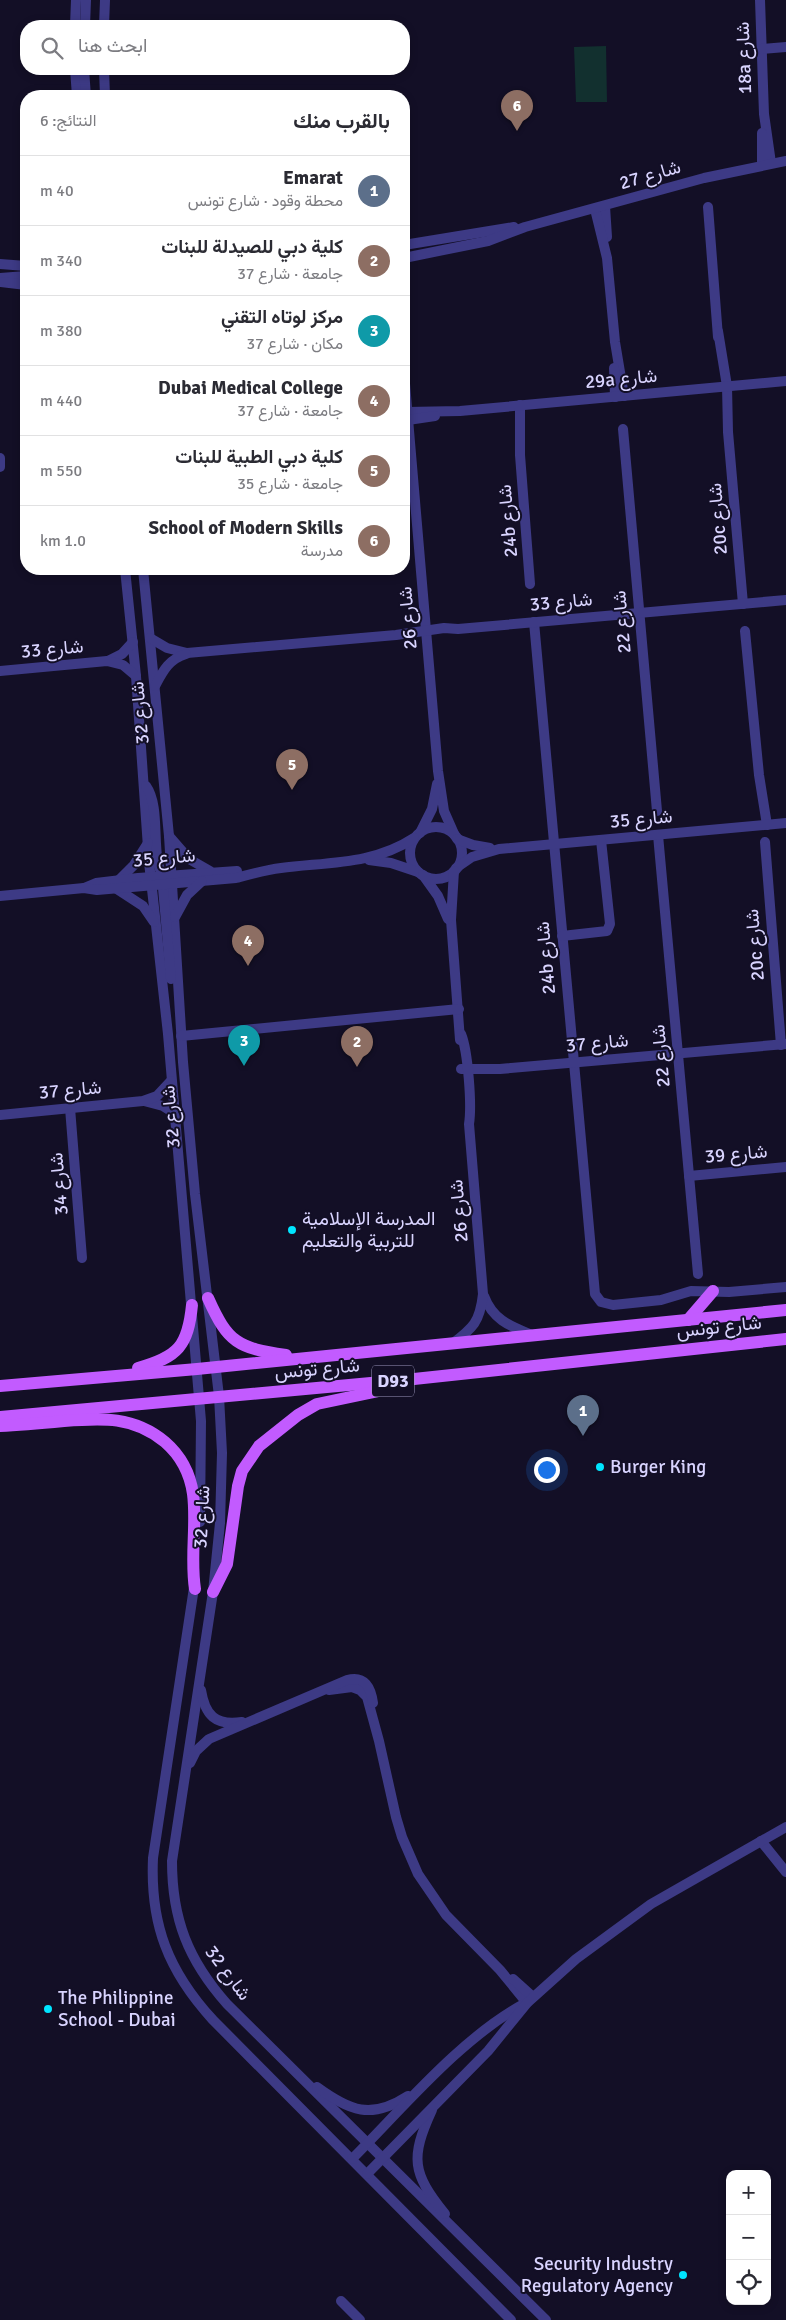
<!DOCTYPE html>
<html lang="ar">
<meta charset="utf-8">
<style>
:root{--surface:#fff;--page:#f7f7f7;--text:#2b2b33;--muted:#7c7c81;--line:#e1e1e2;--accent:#111827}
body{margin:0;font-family:Signika,Vazirmatn,sans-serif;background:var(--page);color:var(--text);direction:rtl}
.controls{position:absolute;right:15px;bottom:15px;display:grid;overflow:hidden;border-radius:10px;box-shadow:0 2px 8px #0003}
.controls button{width:45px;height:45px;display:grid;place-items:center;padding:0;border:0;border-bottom:1px solid var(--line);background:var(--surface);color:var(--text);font:25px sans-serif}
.you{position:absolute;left:546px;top:1469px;width:18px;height:18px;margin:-12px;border:4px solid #fff;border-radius:50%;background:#1a73e8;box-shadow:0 0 0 8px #1a73e833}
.badge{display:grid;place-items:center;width:32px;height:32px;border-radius:50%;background:var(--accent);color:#fff;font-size:16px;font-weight:700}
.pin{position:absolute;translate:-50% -41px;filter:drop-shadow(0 1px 2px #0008)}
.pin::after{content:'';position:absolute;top:26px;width:18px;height:15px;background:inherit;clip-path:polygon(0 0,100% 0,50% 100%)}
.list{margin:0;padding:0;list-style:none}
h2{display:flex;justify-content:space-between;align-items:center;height:65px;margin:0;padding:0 20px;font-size:21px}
h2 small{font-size:16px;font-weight:400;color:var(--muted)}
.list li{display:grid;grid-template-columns:32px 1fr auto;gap:15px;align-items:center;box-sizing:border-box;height:70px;padding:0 20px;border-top:1px solid var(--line)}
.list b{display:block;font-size:19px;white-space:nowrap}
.list p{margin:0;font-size:16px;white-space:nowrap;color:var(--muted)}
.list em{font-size:16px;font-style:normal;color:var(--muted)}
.icon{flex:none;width:28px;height:28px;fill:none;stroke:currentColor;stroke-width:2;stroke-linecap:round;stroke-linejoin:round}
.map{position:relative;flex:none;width:786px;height:2320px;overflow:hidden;direction:ltr}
.search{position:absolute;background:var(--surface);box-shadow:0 2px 8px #0003;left:20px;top:20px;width:390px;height:55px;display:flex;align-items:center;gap:12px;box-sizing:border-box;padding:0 18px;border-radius:20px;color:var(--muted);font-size:19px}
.panel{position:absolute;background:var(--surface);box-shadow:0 2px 8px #0003;left:20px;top:90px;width:390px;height:485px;border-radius:20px;direction:rtl}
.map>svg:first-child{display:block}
.green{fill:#12302f}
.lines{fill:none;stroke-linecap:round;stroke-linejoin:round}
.minor{stroke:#3d3a85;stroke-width:10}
.major{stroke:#c25bff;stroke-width:12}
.poi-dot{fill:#00e5ff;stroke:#130f26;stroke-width:2}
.labels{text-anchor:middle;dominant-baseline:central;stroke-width:4;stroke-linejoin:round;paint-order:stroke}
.shield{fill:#130f26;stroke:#9e99be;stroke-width:1}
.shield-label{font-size:18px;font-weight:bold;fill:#d9d4ff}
.street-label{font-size:19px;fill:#d9d4ff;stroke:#130f26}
.poi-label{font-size:19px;fill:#d9d4ff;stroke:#130f26;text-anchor:start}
</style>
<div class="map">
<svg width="786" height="2320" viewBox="0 0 786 2320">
<rect width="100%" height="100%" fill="#130f26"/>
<polygon class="green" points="606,46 607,102 576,102 574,47"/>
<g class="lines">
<g class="minor">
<polyline points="760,0 764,114 771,163"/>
<polyline points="75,26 76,0"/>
<polyline points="85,26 86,0"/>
<polyline points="104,26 105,0"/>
<polyline points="761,49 786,47"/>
<polyline points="75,69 77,96"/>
<polyline points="84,69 86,96"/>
<polyline points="104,69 105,96"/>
<polyline points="762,165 762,133"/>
<polyline points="605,206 607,237"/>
<polyline points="708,207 718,337"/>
<polyline points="595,209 607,258 615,342 624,396"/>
<polyline points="404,245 514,227"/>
<polyline points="404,258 488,241 525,227 704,178 786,161"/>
<polyline points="0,264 26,266"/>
<polyline points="0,278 26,276"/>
<polyline points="1,282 26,285"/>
<polyline points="718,331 727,386 728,432 743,604"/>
<polyline points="614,368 615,397"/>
<polyline points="404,372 438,771 444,811 455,836"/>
<polyline points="520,405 520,455 530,584"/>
<polyline points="407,412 460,411 786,381"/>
<polyline points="408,420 435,416"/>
<polyline points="623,429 657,811"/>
<polyline points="0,458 0,467"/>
<polyline points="125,569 136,676 149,862 168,1034 201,1421 200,1522"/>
<path d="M143,569L169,836L183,1062L195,1194L219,1396L222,1453L220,1523L213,1592L172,1861C172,1919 188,1960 227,2004L546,2320"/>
<polyline points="534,622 595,1294 601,1302 613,1305 661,1300 691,1291 729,1292 786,1287"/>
<polyline points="745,631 759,775 767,825"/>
<polyline points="150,638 167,648 187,653 396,635 444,628 458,629 786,600"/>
<polyline points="108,661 122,654 133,642"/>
<polyline points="0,671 107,661 123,665 136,676"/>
<path d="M155,686C163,671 169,659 186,654"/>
<path d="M146,786C163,810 148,862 166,880"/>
<circle cx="436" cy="853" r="26"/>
<polyline points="420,833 432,809 437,784"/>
<polyline points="658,835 698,1274"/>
<polyline points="169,836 189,859 210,871"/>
<polyline points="457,839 473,845 490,848"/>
<polyline points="765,842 781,1045"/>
<polyline points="369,860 391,863 418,872"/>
<polyline points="456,868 472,857 499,849 786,823"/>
<polyline points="454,871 451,920 460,1040"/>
<polyline points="423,875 438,896 448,919"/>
<polyline points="119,880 134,865 148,843"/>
<polyline points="159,880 163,888 171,979"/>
<polyline points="84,888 96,883 138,878 237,871"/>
<polyline points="117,889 143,906 154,922"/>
<path d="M0,896L84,888L97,890L236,878C251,874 265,870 281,868C327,862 373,865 414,838"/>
<polyline points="175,917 187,895 202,881"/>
<polyline points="562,936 607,931 610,924 601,840"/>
<polyline points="181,1036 459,1009"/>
<polyline points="461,1069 500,1069 786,1044"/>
<polyline points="144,1101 163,1106 174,1113"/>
<polyline points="70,1108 82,1258"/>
<polyline points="0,1115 143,1101 157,1096 171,1081"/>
<polyline points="689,1176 786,1167"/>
<path d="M484,1296C493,1320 510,1326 532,1335"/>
<path d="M452,1344C473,1328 480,1322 483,1294L469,1124C472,1105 468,1051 461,1034"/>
<path d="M195,1581L153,1858C150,1924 168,1971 213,2020L511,2320"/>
<path d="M201,1690C205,1715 215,1726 242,1722"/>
<polyline points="329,1690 352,1687 360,1690 367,1697 379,1741 396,1817 402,1837 418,1874 446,1915 500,1970 527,2003"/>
<path d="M190,1763L196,1751L209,1739L347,1680C365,1675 371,1688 373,1703"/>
<polyline points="761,1841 786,1872"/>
<polyline points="513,1979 533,1997"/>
<path d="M317,2087C350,2111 371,2120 408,2096"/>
<path d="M432,2110C410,2158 412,2173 445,2214"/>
<path d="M352,2159C403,2108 461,2038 524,2004"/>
<polyline points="367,2174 488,2051 527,2003 576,1959 651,1904 786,1827"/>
<polyline points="341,2301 360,2320"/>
</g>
<g class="major">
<path d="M208,1298C228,1343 238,1348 286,1355"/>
<polyline points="688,1320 713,1291"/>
<path d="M138,1368C178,1357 188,1346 192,1305"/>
<polyline points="0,1386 197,1369 786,1310"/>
<polyline points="0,1417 414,1379 786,1339"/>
<path d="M0,1426C21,1425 43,1423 64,1421C102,1418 134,1416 165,1442C180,1455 190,1473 193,1494C197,1525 190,1557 195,1589"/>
<polyline points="213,1592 227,1564 238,1486 242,1471 259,1446 298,1415 317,1404 398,1387"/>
</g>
</g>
<g class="poi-dot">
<circle cx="292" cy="1230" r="5"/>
<circle cx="600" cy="1467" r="5"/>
<circle cx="48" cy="2009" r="5"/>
<circle cx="683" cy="2275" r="5"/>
</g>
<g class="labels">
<rect class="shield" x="372" y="1365.5" width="42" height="31" rx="4"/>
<g class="shield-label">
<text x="393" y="1381">D93</text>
</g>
<g class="street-label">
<text transform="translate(744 58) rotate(-92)">18a شارع</text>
<text transform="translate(650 175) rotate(-16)">شارع 27</text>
<text transform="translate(621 379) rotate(-5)">29a شارع</text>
<text transform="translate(718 519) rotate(-95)">20c شارع</text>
<text transform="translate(508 521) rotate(-95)">24b شارع</text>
<text transform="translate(561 602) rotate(-5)">شارع 33</text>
<text transform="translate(408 618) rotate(-95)">شارع 26</text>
<text transform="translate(622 622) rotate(-95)">شارع 22</text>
<text transform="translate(52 649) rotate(-5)">شارع 33</text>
<text transform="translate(140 713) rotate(-95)">شارع 32</text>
<text transform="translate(641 819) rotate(-5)">شارع 35</text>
<text transform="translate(164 858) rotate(-5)">شارع 35</text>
<text transform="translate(755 945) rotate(-95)">20c شارع</text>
<text transform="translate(546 958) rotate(-95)">24b شارع</text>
<text transform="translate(597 1043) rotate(-5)">شارع 37</text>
<text transform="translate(661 1056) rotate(-95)">شارع 22</text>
<text transform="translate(70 1090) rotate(-5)">شارع 37</text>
<text transform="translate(171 1117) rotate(-95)">شارع 32</text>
<text transform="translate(736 1154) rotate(-5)">شارع 39</text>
<text transform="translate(59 1184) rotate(-95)">شارع 34</text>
<text transform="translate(459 1211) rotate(-95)">شارع 26</text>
<text transform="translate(719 1327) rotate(-6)">شارع تونس</text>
<text transform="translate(317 1369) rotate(-5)">شارع تونس</text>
<text transform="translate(202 1517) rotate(-87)">شارع 32</text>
<text transform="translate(228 1973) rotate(53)">شارع 32</text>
</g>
<g class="poi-label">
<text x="302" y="1219">المدرسة الإسلامية<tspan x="302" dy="22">للتربية والتعليم</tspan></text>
<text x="610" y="1467">Burger King</text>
<text x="58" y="1998">The Philippine<tspan x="58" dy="22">School - Dubai</tspan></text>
<text x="673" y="2264" text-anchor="end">Security Industry<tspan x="673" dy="22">Regulatory Agency</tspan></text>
</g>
</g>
</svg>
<div class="controls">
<button>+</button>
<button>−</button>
<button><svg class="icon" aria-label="locate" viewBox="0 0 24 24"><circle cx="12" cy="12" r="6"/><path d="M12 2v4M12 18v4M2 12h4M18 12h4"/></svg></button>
</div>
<div class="you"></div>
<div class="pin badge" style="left:583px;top:1436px;background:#5c6f8a">1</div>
<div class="pin badge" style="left:357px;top:1067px;background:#8d6e63">2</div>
<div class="pin badge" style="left:244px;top:1066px;background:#0f9aa8">3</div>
<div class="pin badge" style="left:248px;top:966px;background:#8d6e63">4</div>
<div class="pin badge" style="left:292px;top:790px;background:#8d6e63">5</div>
<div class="pin badge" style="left:517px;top:131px;background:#8d6e63">6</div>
<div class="search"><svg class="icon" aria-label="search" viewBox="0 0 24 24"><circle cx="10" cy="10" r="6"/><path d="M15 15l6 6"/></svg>ابحث هنا</div>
<section class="panel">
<h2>بالقرب منك<small>النتائج: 6</small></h2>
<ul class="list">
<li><span class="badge" style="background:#5c6f8a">1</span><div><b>Emarat</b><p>محطة وقود · شارع تونس</p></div><em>40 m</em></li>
<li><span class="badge" style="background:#8d6e63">2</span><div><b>كلية دبي للصيدلة للبنات</b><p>جامعة · شارع 37</p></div><em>340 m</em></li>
<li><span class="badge" style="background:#0f9aa8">3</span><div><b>مركز لوتاه التقني</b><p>مكان · شارع 37</p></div><em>380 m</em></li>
<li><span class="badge" style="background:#8d6e63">4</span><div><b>Dubai Medical College</b><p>جامعة · شارع 37</p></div><em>440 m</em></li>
<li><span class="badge" style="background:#8d6e63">5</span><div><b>كلية دبي الطبية للبنات</b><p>جامعة · شارع 35</p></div><em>550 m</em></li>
<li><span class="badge" style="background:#8d6e63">6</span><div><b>School of Modern Skills</b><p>مدرسة</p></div><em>1.0 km</em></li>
</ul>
</section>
</div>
